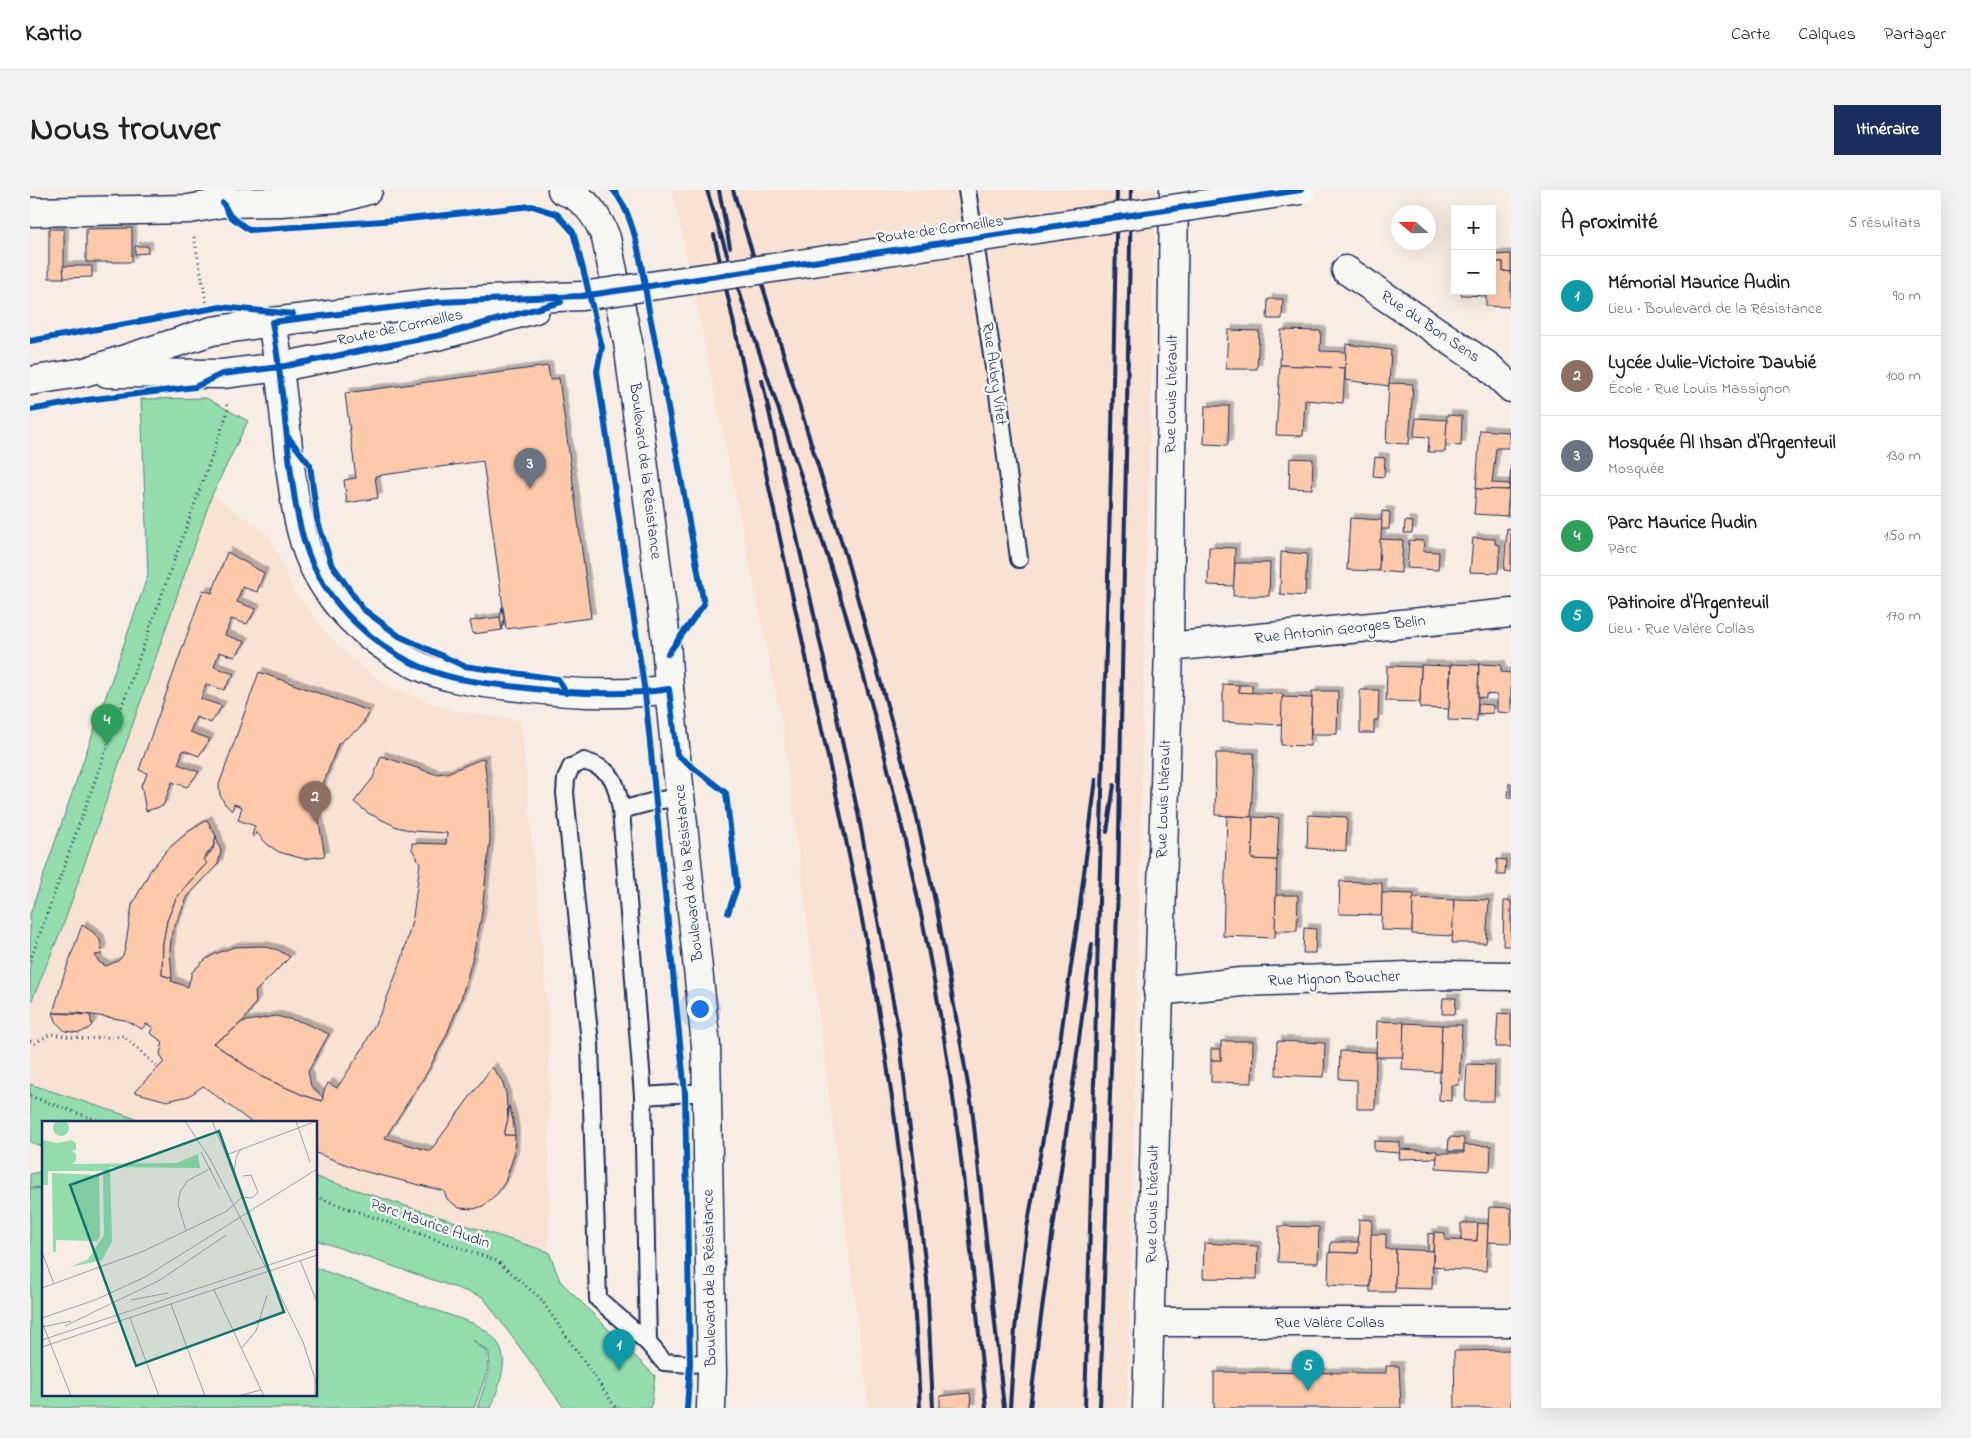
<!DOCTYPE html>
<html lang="fr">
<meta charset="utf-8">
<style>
:root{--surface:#fff;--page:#f2f2f2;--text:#222;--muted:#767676;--line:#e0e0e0;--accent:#1b2f5e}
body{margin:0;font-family:"Indie Flower",sans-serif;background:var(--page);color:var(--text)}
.controls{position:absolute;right:15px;top:15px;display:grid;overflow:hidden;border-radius:0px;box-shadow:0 5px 20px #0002}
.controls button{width:45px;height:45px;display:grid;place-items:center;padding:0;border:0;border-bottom:1px solid var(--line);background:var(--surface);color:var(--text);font:25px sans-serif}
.compass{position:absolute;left:1361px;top:15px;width:45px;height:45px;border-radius:50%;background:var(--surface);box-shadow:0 5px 20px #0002;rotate:290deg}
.you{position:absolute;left:669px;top:818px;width:18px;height:18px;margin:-12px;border:4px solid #fff;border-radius:50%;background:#1a73e8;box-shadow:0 0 0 8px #1a73e833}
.badge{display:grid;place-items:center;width:32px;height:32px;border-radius:50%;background:var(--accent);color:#fff;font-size:16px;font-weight:700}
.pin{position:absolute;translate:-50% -41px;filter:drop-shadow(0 1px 2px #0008)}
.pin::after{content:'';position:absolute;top:26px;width:18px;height:15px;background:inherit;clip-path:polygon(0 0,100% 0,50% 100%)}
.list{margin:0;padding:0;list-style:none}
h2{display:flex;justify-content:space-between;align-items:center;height:65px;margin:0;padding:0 20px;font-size:21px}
h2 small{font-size:16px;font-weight:400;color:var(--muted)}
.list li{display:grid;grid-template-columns:32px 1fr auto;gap:15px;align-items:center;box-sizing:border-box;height:80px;padding:0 20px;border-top:1px solid var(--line)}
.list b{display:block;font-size:19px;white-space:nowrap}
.list p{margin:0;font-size:16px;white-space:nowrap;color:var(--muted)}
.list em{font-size:16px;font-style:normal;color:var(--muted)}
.map{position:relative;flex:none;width:1481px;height:1218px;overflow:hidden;border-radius:0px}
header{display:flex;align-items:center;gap:30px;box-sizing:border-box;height:70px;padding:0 25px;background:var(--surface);border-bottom:1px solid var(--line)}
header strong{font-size:24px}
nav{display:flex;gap:28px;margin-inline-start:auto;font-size:18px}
.intro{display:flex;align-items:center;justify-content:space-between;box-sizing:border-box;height:120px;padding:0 30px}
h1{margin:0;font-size:35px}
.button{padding:12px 22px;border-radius:0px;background:var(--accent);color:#fff;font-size:18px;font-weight:700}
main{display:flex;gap:30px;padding:0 30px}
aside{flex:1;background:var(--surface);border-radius:0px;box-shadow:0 5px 20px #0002}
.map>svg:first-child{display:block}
.built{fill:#f8e2d3}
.green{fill:#93dcab;stroke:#578684}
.building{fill:#fcc9ab;stroke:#1b2f5e;filter:url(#shadow)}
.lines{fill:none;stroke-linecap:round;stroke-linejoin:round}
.service-casing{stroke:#1b2f5e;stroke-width:20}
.minor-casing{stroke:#1b2f5e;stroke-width:31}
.secondary-casing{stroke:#1b2f5e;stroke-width:31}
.path{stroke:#1b2f5e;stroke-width:3;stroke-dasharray:1 4;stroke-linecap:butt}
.service{stroke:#f6f6f2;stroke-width:16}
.minor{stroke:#f6f6f2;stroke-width:28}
.secondary{stroke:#f6f6f2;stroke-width:28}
.rail{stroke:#1b2f5e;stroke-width:4}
.secondary-bridge-casing{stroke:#1b2f5e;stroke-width:31;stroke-linecap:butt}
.secondary-bridge{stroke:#f6f6f2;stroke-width:28}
.cycleway-casing{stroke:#f6f6f2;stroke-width:9}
.cycleway{stroke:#0057b8;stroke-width:6}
.labels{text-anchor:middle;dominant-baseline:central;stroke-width:5;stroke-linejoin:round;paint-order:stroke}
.street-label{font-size:16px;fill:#1b2f5e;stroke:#f6f6f2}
.inset-road{fill:none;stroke:#9fa1ae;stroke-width:1}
.view{fill:#0f766e;fill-opacity:0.15;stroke:#0f766e;stroke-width:2.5}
.inset-edge{fill:none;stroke:#1b2f5e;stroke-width:2.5}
</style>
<header>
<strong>Kartio</strong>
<nav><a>Carte</a><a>Calques</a><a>Partager</a></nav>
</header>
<div class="intro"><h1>Nous trouver</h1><a class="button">Itinéraire</a></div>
<main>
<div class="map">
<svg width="1481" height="1218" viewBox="0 0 1481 1218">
<defs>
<filter id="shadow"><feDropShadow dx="4.5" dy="-4.5" stdDeviation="0" flood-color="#0004"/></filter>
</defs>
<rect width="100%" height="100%" fill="#f7ede4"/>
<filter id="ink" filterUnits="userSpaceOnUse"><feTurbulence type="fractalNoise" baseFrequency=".02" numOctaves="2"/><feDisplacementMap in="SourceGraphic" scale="10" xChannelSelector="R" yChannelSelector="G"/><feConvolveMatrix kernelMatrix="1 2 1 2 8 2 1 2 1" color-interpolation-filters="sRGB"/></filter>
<g filter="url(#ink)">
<g class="built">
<polygon points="642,0 1125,0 1097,1218 839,1218 752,533 652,42"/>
<polygon points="182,305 240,346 264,402 305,454 355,495 421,520 491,531 519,835 519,1062 286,987 286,932 116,932 0,894 0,815 34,733"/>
</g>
<g class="green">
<polygon points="176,208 218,231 182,305 34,733 0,815 0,724 118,385 111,209"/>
<polygon points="0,894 116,932 14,932 14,957 0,952"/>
<polygon points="14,981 14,997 0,998 0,984"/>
<polygon points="286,987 519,1062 530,1091 625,1186 621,1218 534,1218 453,1107 286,1050"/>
<path d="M14,998V1204H286V1078L445,1134C486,1156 474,1182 461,1218H447L460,1180L459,1162L443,1150L457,1162L458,1179L444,1218H0V999Z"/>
</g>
<g class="building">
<polygon points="102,38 102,72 56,72 56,39"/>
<rect x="19" y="39" width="15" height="49"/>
<polygon points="105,56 118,56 118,63 105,64"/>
<polygon points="1481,64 1481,82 1473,81 1473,72 1466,72 1466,65"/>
<polygon points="1462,65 1466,65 1466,72 1473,72 1473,81 1481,82 1481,117 1456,116 1456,101 1462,101"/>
<polygon points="33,76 62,76 62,87 34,88"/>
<polygon points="1431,101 1456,101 1456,106 1431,105"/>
<polygon points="1238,109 1253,109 1252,129 1237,129"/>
<polygon points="1198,140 1229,141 1227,179 1196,179"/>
<polygon points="1251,140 1291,141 1290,161 1316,162 1315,178 1250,175"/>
<polygon points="1316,154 1361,160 1359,196 1315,190"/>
<polygon points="1250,175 1315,178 1313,213 1275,210 1273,246 1246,245"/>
<polygon points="518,176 520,190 529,188 561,428 476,439 453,271 345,286 348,308 317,313 314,290 326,288 315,203"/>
<polygon points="1359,193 1383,194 1379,254 1356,253"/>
<polygon points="1175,216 1199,216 1198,255 1174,254"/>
<polygon points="1417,225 1432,226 1431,256 1415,255"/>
<polygon points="1386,228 1417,230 1415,262 1398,262 1399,247 1384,246"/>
<polygon points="1450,240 1479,242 1478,258 1466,258 1462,293 1480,294 1479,300 1446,299"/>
<polygon points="1345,267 1355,268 1354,287 1343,286"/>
<polygon points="1260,268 1283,269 1282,299 1259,298"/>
<polygon points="1481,275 1481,326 1477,326"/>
<polygon points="1446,299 1479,300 1477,326 1444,324"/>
<polygon points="1352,321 1360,322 1359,339 1351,339"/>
<polygon points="1320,328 1352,330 1349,381 1317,380"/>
<polygon points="1375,331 1383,332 1382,343 1374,343"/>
<polygon points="1477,338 1481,339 1481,381 1474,380"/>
<polygon points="1443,348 1465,349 1465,354 1470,355 1468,383 1440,382"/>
<polygon points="1350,349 1373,350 1371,383 1349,381"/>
<polygon points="1379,350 1394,351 1393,361 1409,362 1408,380 1377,378"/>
<polygon points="1179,357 1205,358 1204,396 1178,395"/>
<polygon points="197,362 234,383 227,402 212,397 207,412 226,419 217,434 201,429 195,445 215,452 205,467 189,462 184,477 204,484 194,500 176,494 171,509 192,516 181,533 166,527 160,542 180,549 169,566 153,560 148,574 169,582 157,597 142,592 133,616 116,621 111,594 114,592 117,583 109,580 173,400 182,403"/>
<polygon points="1251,362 1277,364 1275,406 1250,404"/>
<polygon points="1205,373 1240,373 1239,406 1203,406"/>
<polygon points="472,417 474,430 472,440 470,427"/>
<polygon points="470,427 472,440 443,444 440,431"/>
<polygon points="1421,474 1449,475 1447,531 1418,530"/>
<polygon points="1449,474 1471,475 1471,482 1481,483 1481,523 1467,522 1467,505 1456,504 1456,508 1448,507"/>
<polygon points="1391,475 1420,476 1419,519 1390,518"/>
<polygon points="1357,476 1391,477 1390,512 1356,511"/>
<polygon points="229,482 339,521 331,537 308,554 288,608 284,607 280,616 287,621 295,666 274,669 249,662 238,655 226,642 224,647 222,645 225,636 208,630 212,617 204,614 202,621 195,614 190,605 189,595"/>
<polygon points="1193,494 1209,495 1209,502 1253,504 1252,535 1193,532"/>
<polygon points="1209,495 1222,495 1222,503 1209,502"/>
<polygon points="1330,500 1349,500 1348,530 1344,530 1344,543 1330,543"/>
<polygon points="1282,501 1308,501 1307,544 1281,544"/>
<polygon points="1252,507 1282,508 1280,556 1251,555"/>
<polygon points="1448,514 1463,515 1463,523 1448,524"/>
<polygon points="1186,563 1224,563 1221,627 1185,625"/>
<polygon points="351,566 405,584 417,583 454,568 459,608 460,650 451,729 442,770 431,809 416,846 398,881 355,948 400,961 462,877 472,891 476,903 478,929 474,945 485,945 484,965 475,992 467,1004 453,1016 444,1019 429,1018 417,1009 414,1001 333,981 286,963 286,932 221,932 173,896 159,906 137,911 104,902 134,872 130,864 133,852 120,843 123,837 116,834 112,839 95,830 76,827 48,823 23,823 33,788 52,735 63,742 70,750 72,761 71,764 65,765 69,772 76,776 88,771 93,765 95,759 102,715 120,681 137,660 158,642 177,630 186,646 184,655 174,668 177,673 155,697 146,709 137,731 133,753 132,785 142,788 141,791 158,797 162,782 175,770 185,764 204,757 232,756 248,760 260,767 225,802 226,812 215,829 197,845 183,853 232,887 273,905 292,911 294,901 298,893 307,898 333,858 353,818 372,769 383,727 390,673 382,659 382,653 416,654 417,643 383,641 367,637 338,623 324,612 343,588"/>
<polygon points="1479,593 1481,593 1481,608 1478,608"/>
<polygon points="1278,625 1317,627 1316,661 1277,658"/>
<polygon points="1197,626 1223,627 1222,669 1247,670 1245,748 1193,746"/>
<polygon points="1223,627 1249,628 1247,670 1222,669"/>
<polygon points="186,646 191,662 188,674 158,706 142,742 140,760 142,788 132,785 133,753 137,731 146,709 155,697 177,673 174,670 183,659"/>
<polygon points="1467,669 1476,670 1475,685 1467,685"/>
<polygon points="1310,691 1352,693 1352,725 1309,724"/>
<polygon points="1352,703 1384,704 1382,741 1351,740"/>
<polygon points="1246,705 1268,705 1267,741 1245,741"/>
<polygon points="1383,708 1424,710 1423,746 1382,744"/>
<polygon points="1424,709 1459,710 1456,753 1422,753"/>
<polygon points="1474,711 1481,711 1481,756 1473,756"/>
<polygon points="1274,738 1286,739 1285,763 1273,763"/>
<polygon points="1413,808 1426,808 1425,824 1412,824"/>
<polygon points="23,823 60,825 62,835 58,839 49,843 35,841 27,833"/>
<polygon points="1468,823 1481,824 1481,857 1466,857"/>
<polygon points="246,826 272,832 299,844 278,882 281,896 293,907 292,911 273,905 232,887 183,853 197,845 212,832"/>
<polygon points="1347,831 1374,832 1373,867 1346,867"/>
<polygon points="1374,833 1412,835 1410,882 1372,880"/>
<polygon points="1412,835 1432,835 1429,895 1421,895 1421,911 1409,910"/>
<polygon points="1191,851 1223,851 1222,893 1181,892 1181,870 1191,870"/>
<polygon points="1247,851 1295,853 1294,887 1246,885"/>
<rect x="1181" y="859" width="10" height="11"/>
<polygon points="1310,861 1346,862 1345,919 1327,919 1327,890 1309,889"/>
<polygon points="1437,874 1465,875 1464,911 1435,911"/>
<polygon points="479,916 483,930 485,945 474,945 478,929"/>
<polygon points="1419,947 1434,948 1434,961 1418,961"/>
<polygon points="1344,951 1370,952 1370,963 1344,961"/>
<polygon points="1434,955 1461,956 1460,981 1406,978 1407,963 1434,963"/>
<polygon points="1370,959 1407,961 1407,968 1369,969"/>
<polygon points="1459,1017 1481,1018 1481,1053 1457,1052"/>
<polygon points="1329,1029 1342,1030 1340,1097 1298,1095 1299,1062 1328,1063"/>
<polygon points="1431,1033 1448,1033 1447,1051 1431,1050"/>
<polygon points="1448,1033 1458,1034 1456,1081 1413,1079 1413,1077 1403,1076 1404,1042 1415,1043 1415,1050 1447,1051"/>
<polygon points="1249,1036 1289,1037 1288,1073 1248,1072"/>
<polygon points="1398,1043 1404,1044 1403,1061 1398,1061"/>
<polygon points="1341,1044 1356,1044 1356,1059 1366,1059 1365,1102 1340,1102"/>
<polygon points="1301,1052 1329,1052 1328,1063 1300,1062"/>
<polygon points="1174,1053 1228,1056 1227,1089 1173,1088"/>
<polygon points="1366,1059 1403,1061 1402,1099 1365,1098"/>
<polygon points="1481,1160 1481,1218 1425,1218 1424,1161"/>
<polygon points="1356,1176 1369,1176 1371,1218 1184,1218 1184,1182 1356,1183"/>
<polygon points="940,1203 941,1218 910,1218 910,1206"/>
</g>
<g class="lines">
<defs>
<g id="service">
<polyline points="937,0 968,204 989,369"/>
<path d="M554,571C584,580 586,592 591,620L613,906L618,1153L568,1109L560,853L535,603L536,589L541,577Z"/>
<polyline points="591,620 625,611 651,607"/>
<polyline points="613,906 677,902"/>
<polyline points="618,1153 634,1172 660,1174 682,1172"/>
</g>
<g id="minor">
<polyline points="0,22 159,19 193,13"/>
<polyline points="1316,80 1458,176 1481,198"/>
<path d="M242,132C250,176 254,221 259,267C263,299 267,332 278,363C301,424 363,474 425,488C449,493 473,495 496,498C544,504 592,506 639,499"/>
<polyline points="1139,457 1481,423"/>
<polyline points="1128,801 1211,792 1407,785 1481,786"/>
<polyline points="1120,1132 1481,1132"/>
<polyline points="1117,1218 1139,457 1144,0"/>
</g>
<g id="secondary">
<polyline points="191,0 193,13 250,12 310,8 338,0"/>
<path d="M532,0C555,7 568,27 576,48L598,152L636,450L639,499L676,856L682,1183L681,1218"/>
<polyline points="77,183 192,184 250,177 411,145 505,119"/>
<polyline points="0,191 55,182 182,141 242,132 409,112 552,106"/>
</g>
</defs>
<use href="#service" class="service-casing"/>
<use href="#minor" class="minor-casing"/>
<use href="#secondary" class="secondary-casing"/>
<g class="path">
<polyline points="164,47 177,115"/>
<polyline points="0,771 198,221 196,212"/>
<polyline points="0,851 5,853 21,844 56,849 93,846 129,878"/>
<polyline points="0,906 72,932"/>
<polyline points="286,1007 467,1071 510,1108 586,1218"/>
</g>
<use href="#service" class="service"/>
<use href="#minor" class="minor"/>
<use href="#secondary" class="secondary"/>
<g class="rail">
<path d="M677,0C732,183 803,361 850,547C878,657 902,767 919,880C936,992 945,1105 956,1218"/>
<polyline points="689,0 700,57"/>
<polyline points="703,0 817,370 882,606 907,720 942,917 974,1218"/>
<path d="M684,45C715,180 742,315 772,449C801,582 832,714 853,849C873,971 885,1094 890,1218"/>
<polyline points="732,190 828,623 869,843 897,1089 903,1218"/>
<polyline points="1077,642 1084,595"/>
<polyline points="980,1218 985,1139 997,1038 1028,865 1049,722 1066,589"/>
<polyline points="1000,1218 1009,1141 1062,754"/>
<polyline points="1055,1218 1082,242 1087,0"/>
<polyline points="1070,1218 1079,930 1088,697 1101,0"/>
</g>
<defs>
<polyline id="secondary-bridge" points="552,106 1271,0"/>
</defs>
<use href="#secondary-bridge" class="secondary-bridge-casing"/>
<use href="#secondary-bridge" class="secondary-bridge"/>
<defs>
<g id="cycleway">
<path d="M583,0C608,28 613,90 620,126C640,222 656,318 674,414L638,464"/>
<polyline points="193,13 200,26 219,40 368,30 502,16 527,24 543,42 553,79 572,157 567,181 615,503 655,903 660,1174 657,1218"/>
<polyline points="0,151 191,117 263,124"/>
<polyline points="0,220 56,210 165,197 192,184 250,177 411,145 531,112"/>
<polyline points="258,247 280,275 287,329 301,373 333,419 369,446 434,476 528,489 536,503"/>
<path d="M698,723L707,697L696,603L647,565L639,499C592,506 544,504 496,498C473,495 449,493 425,488C363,474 301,424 278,363C267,332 263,299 259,267C254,221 250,176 242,132L409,112L552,106L1271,0"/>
</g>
</defs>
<use href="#cycleway" class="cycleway-casing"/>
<use href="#cycleway" class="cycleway"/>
</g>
</g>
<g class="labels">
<g class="street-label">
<text transform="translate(910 40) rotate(-8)">Route de Cormeilles</text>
<text transform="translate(1400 137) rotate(34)">Rue du Bon Sens</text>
<text transform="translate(370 138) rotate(-12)">Route de Cormeilles</text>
<text transform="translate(964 184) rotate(82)">Rue Aubry Vitet</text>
<text transform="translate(1142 204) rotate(-89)">Rue Louis Lhérault</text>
<text transform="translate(615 281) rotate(83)">Boulevard de la Résistance</text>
<text transform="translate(1310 440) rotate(-6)">Rue Antonin Georges Belin</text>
<text transform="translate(1134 609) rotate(-88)">Rue Louis Lhérault</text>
<text transform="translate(659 683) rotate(-96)">Boulevard de la Résistance</text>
<text transform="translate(1304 789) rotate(-2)">Rue Mignon Boucher</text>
<text transform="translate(1123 1014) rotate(-89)">Rue Louis Lhérault</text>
<text transform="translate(400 1034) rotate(19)">Parc Maurice Audin</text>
<text transform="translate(680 1088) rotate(-91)">Boulevard de la Résistance</text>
<text x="1300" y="1133">Rue Valère Collas</text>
</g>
</g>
<g transform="translate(12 931)">
<rect width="275" height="275" fill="#f7ede4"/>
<path d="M11 7a8 8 0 1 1 16 0a8 8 0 1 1-16 0ZM1,19L16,22L30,19L34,22V29H30L34,33V40L30,43L135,42L156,33L158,47L68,46L70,120L60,139L29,146L46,138L62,114L61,50H6V64H0ZM10,52L57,54L58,115L55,120L14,119V131H11Z" fill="#93dcab"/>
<path class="inset-road" d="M143,0L168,38L235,168L261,221L275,264M170,0L184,34M254,0L268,41M159,31L178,68M192,51L194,37L199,28M200,76L210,77L216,71L209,54L201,55M144,110L136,83L138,71L145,60L169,47M0,131L12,163M258,139L275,181M0,167L102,130L185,90L200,76L184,34L275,0M172,169L222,275M89,179L126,172M129,183L163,275M0,197L53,179L103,156L275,48M88,197L117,275M0,201L29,275M23,205L118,159L184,114M0,206L29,200M0,219L275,128M0,226L275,134M199,228L214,210L225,174M273,259V275M196,275L219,269"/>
<path class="view" d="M177,10L242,191L94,245L28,64Z"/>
<rect width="275" height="275" class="inset-edge"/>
</g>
</svg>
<div class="controls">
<button>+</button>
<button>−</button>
</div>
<svg class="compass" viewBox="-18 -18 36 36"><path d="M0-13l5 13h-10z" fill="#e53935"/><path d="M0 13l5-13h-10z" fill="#767676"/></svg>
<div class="you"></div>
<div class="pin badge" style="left:589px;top:1180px;background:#0f9aa8">1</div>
<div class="pin badge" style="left:285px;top:632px;background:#8d6e63">2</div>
<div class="pin badge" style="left:500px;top:299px;background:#6b7280">3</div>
<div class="pin badge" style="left:77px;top:555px;background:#2e9e5b">4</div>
<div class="pin badge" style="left:1278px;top:1201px;background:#0f9aa8">5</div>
</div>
<aside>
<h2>À proximité<small>5 résultats</small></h2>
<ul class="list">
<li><span class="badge" style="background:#0f9aa8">1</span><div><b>Mémorial Maurice Audin</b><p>Lieu · Boulevard de la Résistance</p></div><em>90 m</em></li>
<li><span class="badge" style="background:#8d6e63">2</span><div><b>Lycée Julie-Victoire Daubié</b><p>École · Rue Louis Massignon</p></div><em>100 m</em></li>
<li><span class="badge" style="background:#6b7280">3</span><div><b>Mosquée Al Ihsan d'Argenteuil</b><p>Mosquée</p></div><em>130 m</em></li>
<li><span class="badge" style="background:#2e9e5b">4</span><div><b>Parc Maurice Audin</b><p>Parc</p></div><em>150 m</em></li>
<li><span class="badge" style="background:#0f9aa8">5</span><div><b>Patinoire d'Argenteuil</b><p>Lieu · Rue Valère Collas</p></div><em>170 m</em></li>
</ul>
</aside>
</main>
